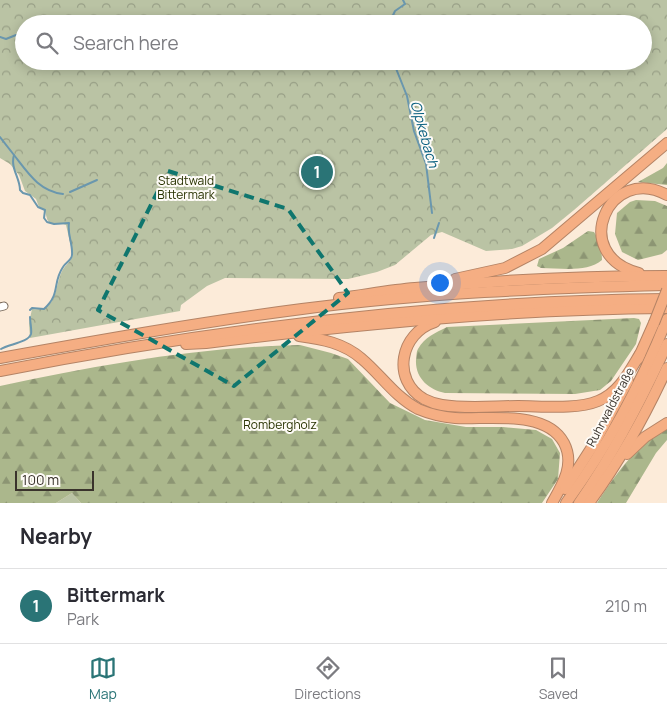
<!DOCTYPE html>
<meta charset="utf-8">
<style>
:root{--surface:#fff;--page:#f7f7f7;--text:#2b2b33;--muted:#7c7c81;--line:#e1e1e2;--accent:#2a7476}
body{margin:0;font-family:Manrope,sans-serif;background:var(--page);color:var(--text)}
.scale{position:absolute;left:15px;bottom:12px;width:79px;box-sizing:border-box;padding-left:5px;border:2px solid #3a332c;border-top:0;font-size:14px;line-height:18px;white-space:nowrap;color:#3a332c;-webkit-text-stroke:4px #fefbf7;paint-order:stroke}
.you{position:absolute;left:439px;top:282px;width:18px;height:18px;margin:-12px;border:4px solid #fff;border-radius:50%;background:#1a73e8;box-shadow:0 0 0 8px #1a73e833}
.badge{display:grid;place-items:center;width:32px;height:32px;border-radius:50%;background:var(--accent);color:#fff;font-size:16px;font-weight:700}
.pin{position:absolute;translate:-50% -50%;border:2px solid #fff;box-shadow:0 1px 5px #0006}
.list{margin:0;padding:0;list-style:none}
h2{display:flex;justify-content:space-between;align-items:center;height:65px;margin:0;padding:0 20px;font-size:21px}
h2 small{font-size:16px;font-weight:400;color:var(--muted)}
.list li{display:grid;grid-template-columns:32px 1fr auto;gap:15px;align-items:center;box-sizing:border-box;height:75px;padding:0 20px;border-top:1px solid var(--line)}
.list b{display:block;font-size:19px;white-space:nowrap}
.list p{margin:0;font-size:16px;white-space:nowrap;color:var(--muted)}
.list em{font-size:16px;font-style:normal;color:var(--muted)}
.icon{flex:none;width:28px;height:28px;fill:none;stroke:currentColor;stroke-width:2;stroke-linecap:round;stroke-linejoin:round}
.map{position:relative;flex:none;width:667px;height:503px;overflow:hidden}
.search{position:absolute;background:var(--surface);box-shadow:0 2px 12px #0003;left:15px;right:15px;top:15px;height:55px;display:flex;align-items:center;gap:12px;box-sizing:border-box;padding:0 18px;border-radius:28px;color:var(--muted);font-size:19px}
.sheet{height:140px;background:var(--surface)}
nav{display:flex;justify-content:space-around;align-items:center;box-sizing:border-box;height:70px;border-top:1px solid var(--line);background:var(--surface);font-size:14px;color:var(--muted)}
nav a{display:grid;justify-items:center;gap:2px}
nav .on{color:var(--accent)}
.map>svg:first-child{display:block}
.grass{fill:url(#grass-tufts)}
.forest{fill:url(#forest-firs)}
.park{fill:url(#park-crowns);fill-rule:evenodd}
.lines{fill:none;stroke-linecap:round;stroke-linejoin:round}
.stream{stroke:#6a97ae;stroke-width:2}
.minor-casing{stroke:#766758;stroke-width:9}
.highway-casing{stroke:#b48365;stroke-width:12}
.minor{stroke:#fff;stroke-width:7}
.highway{stroke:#f5ae83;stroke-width:10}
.highway-bridge-casing{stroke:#b48365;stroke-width:12;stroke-linecap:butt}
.highway-bridge{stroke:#f5ae83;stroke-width:10}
.marked{fill:none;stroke:#0f766e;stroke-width:4;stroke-dasharray:10 6;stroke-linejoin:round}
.labels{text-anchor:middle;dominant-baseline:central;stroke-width:4;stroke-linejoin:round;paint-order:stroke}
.park-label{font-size:12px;fill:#283200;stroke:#fefbf7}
.street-label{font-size:12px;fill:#3a332c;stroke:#fefbf7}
.water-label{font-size:14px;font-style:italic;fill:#055d7e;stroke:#fefbf7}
</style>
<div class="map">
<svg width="667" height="503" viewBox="0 0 667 503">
<defs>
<pattern id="grass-tufts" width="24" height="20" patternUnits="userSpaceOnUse" patternTransform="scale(1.25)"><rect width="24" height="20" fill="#bac3a4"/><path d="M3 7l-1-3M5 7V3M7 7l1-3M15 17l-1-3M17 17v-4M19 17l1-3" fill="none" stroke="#989f86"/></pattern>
<pattern id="forest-firs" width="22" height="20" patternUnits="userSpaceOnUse" patternTransform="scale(1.25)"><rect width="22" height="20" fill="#abb78c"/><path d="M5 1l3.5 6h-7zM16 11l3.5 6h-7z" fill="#8c9573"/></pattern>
<pattern id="park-crowns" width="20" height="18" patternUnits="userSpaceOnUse" patternTransform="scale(1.25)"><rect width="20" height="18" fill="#bac3a4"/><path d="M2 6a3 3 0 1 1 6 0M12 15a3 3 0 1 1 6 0" fill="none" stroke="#989f86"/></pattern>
</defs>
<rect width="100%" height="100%" fill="#fcebd9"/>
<polygon class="grass" points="72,493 81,503 56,503"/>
<g class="forest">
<polygon points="667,163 667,185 638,182 663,168"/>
<polygon points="636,200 655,201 667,206 667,250 662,254 638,260 622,252 615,234 617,213 630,202"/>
<path d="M588,231L594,232C599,239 602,251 602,260C587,273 560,268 541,268L537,266L539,259L563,248Z"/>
<path d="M634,318L639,319L641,323L636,344L611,381L600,390L575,394L445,393C429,390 415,378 416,360C417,356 416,352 418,349C425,337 435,333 447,327Z"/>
<path d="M300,345L331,353L348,359L390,403L425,420L466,427H503L536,430L552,439L560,453L558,479L542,503H81L72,493L56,503H0V386C99,365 198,347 300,345Z"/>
<path d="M667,427V440L656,453L626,503H597C615,475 637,444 667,427Z"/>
</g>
<path class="park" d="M0,0H667V129L574,210L552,228L522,246L512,249L486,251L442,232L431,235L395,265L377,272L348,279L225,278L207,286L181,305L180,311L30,338L29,323L32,309C58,312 54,288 62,271C65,265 71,262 73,255L66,225C52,220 49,230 45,211L39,207L36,199L25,191L19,175L10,164L0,158ZM24,24H643V61H24Z"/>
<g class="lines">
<g class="stream">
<polyline points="389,24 395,11 405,4 403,0"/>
<polyline points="0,37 6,39 16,35 23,35"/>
<polyline points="393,61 407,96 414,131 426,164 432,213"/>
<path d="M0,137L14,155C10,168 20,178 20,190L23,193L30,195L38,207L45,210L44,218L47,222L54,224L69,223C67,234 73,244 72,255C72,260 65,263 63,267C52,283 61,294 44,309L32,308L30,310"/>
<path d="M14,155C28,173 39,191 63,194"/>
<polyline points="70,192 97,180"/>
<polyline points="434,238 439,223"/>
<path d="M1,349C8,344 28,343 31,334C32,330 30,322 30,317"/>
</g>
<defs>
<polyline id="minor" points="0,307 4,306"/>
<g id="highway">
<path d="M639,273C568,255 609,163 667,195"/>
<polyline points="455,279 505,268 542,249 667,143"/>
<path d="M339,298C364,295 390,290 415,288C499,280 583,276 667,276"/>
<path d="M435,322C400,333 391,380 424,399C430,402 436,404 442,405C467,409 494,406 518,406C542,406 576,410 598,401C619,393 629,372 640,354"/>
<path d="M299,336C322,339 344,343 362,359C381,375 395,397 418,409C430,414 442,417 455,418C487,420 546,409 564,443C575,464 563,484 552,503"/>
<path d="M186,344L206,343C359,324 513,309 667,308"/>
<path d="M0,358C100,340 201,322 302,309C423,293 545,288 667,285"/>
<polyline points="638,359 654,323"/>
<path d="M0,371C220,328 443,301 667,299"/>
<polyline points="627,454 645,437 667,423"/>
<polyline points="565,489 594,444 628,381"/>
<path d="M566,503C607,447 641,384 667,319"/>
<path d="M579,503C614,453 642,399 667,344"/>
<path d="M589,503C620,461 645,416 667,368"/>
</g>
</defs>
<use href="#minor" class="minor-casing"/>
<use href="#highway" class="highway-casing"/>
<use href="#minor" class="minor"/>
<use href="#highway" class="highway"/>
<defs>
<polyline id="highway-bridge" points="654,323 667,290"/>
</defs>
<use href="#highway-bridge" class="highway-bridge-casing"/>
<use href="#highway-bridge" class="highway-bridge"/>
</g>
<path class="marked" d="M168,171L288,209L348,293L234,386L98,310Z"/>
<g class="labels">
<g class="park-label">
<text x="186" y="180">Stadtwald<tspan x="186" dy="14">Bittermark</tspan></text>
<text x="280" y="424">Rombergholz</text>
</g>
<g class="street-label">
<text transform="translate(610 407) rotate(-62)">Ruhrwaldstraße</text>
</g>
<g class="water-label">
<text transform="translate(425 134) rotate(74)">Olpkebach</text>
</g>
</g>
</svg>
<div class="scale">100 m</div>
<div class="you"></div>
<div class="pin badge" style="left:317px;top:172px">1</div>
<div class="search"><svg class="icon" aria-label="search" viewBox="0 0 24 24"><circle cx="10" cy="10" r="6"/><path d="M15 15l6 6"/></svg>Search here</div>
</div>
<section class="sheet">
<h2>Nearby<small></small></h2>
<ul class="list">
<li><span class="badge">1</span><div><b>Bittermark</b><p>Park</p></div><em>210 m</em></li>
</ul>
</section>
<nav>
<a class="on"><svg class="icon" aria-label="map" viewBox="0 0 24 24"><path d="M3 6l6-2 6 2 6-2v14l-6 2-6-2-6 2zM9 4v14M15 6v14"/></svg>Map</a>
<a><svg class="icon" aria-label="directions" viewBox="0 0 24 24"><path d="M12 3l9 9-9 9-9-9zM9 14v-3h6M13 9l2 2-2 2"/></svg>Directions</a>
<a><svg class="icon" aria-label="saved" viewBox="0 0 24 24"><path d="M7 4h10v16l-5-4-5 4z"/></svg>Saved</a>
</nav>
